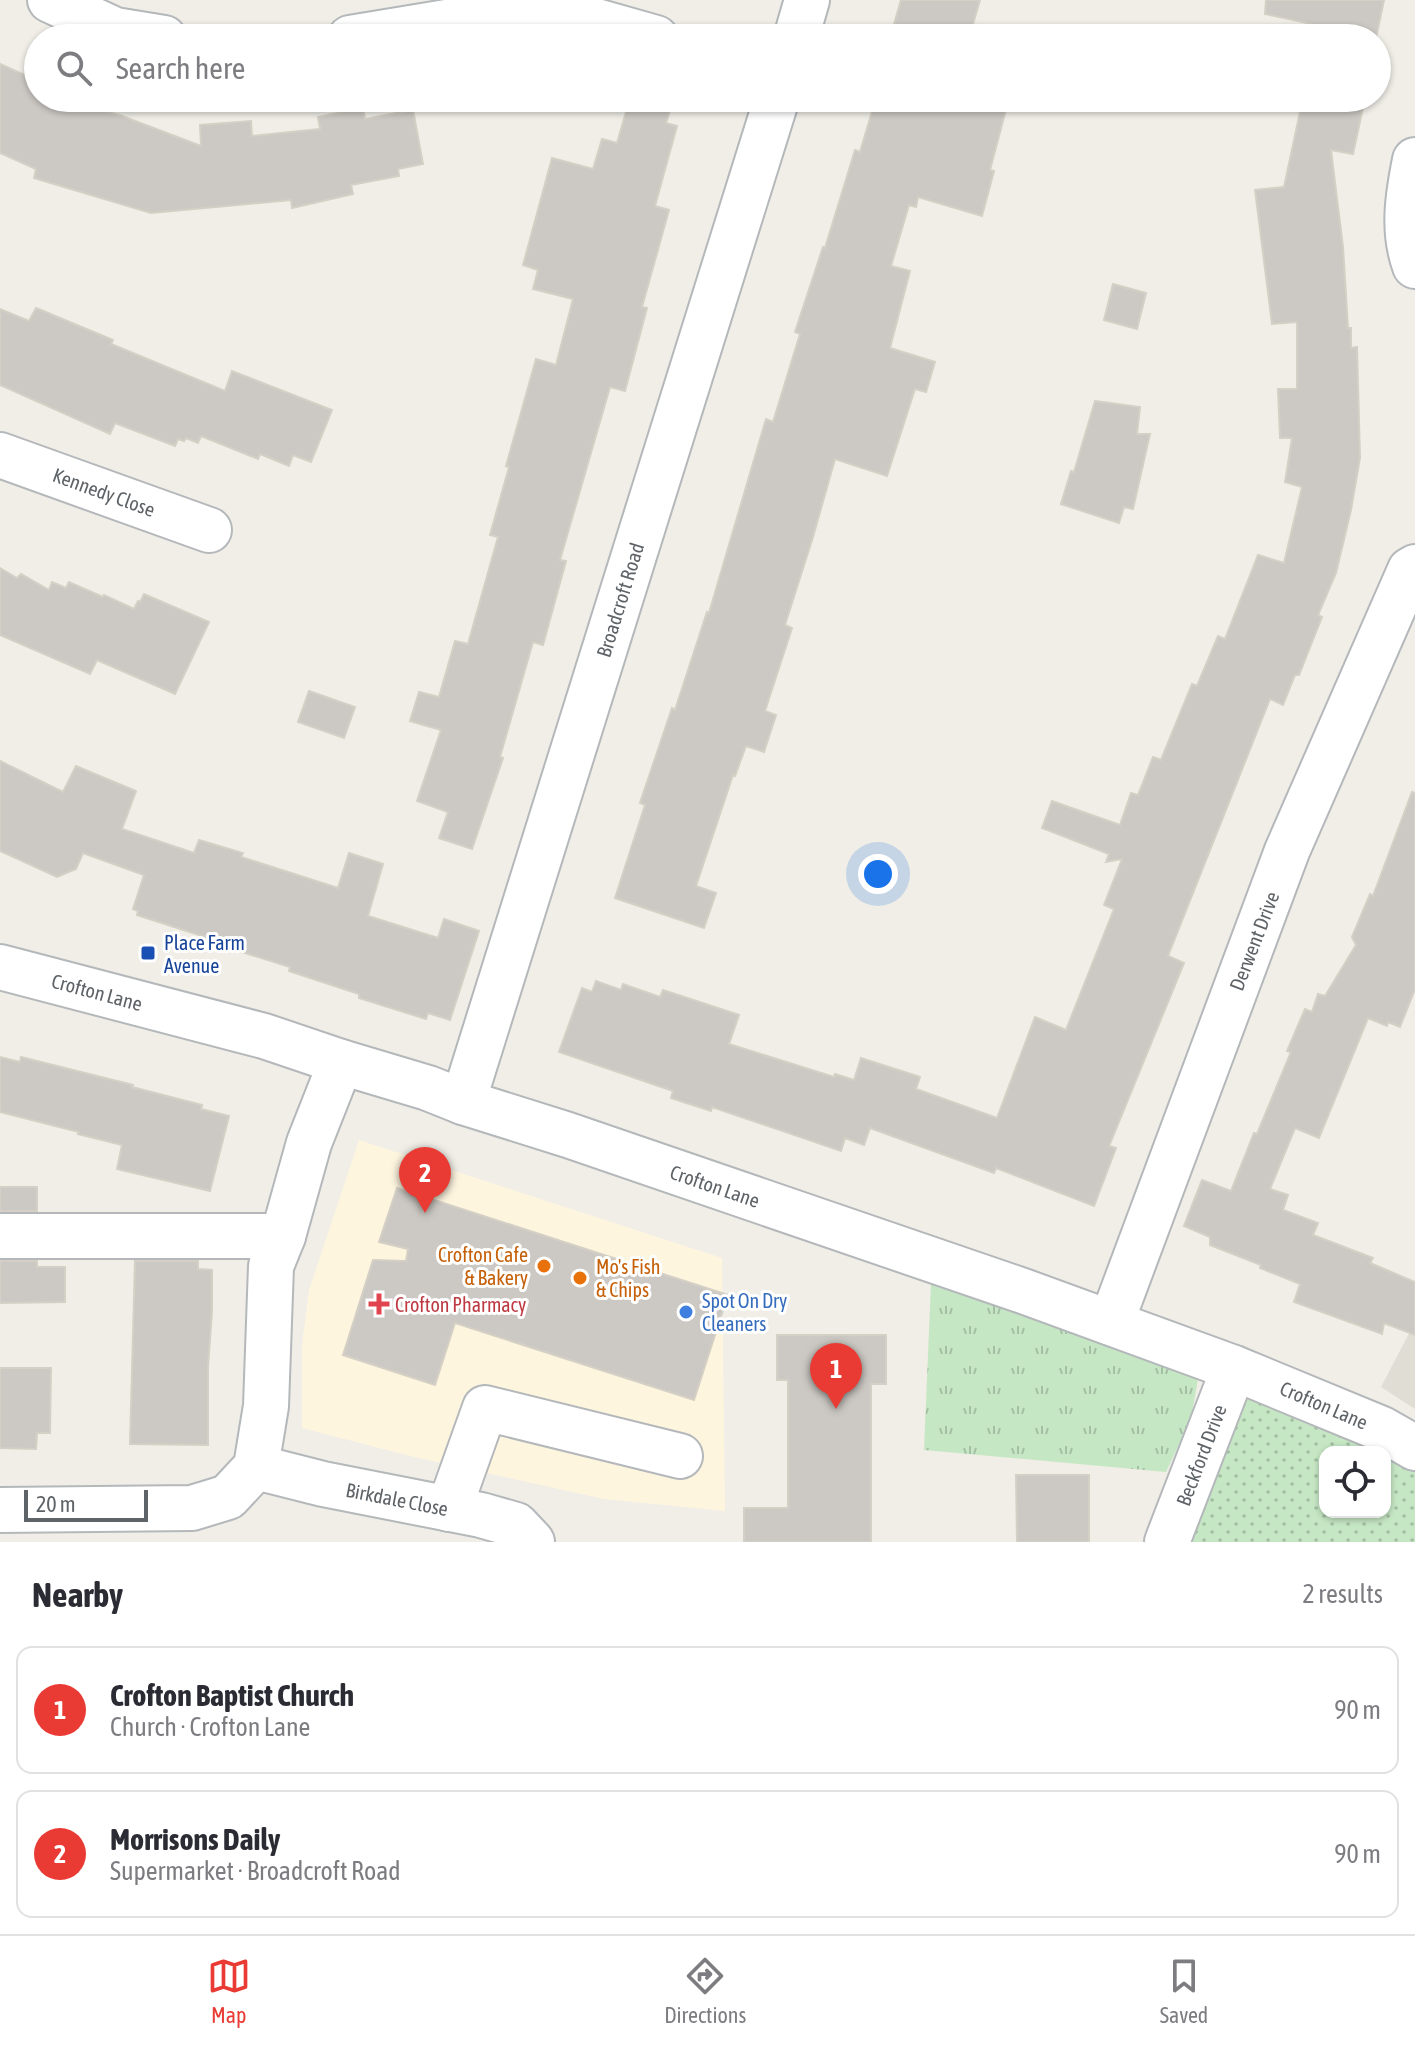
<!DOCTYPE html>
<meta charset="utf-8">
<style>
:root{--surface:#fff;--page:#f2f2f3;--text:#2b2b33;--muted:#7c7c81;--line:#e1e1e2;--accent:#e93a34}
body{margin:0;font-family:"Asap Condensed",sans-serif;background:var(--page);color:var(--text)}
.controls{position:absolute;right:24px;bottom:24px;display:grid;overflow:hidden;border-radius:16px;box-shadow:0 2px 6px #0004}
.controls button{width:72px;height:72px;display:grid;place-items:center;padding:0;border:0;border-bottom:2px solid var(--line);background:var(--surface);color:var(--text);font:40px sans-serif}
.scale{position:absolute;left:24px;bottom:20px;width:124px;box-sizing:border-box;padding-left:8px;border:4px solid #5e6367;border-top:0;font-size:22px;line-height:28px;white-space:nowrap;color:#5e6367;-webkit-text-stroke:6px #fff;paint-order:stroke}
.you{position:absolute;left:878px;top:874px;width:28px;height:28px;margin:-20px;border:6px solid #fff;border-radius:50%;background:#1a73e8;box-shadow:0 0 0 12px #1a73e833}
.badge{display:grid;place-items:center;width:52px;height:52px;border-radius:50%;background:var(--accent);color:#fff;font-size:26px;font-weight:700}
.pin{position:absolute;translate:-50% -66px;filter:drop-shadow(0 2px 4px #0008)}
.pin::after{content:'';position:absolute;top:42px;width:28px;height:24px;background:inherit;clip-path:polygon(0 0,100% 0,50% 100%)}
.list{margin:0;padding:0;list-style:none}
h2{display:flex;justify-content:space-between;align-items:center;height:104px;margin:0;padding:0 32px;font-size:34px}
h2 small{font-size:26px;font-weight:400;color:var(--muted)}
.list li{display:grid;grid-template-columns:52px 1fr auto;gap:24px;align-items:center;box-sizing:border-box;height:128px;margin:0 16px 16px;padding:0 16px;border:2px solid var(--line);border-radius:16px}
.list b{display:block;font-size:30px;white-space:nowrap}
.list p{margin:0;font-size:26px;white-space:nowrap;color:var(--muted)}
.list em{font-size:26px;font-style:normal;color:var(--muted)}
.icon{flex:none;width:44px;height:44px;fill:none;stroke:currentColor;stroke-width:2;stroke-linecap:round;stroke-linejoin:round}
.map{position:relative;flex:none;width:1415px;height:1542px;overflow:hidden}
.search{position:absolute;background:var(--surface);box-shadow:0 2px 6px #0004;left:24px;right:24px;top:24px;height:88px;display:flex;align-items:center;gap:20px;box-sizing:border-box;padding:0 28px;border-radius:44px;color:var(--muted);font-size:30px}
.sheet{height:392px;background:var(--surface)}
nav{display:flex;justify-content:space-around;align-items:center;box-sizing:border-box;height:112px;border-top:2px solid var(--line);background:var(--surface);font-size:22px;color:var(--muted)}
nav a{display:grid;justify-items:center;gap:4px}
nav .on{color:var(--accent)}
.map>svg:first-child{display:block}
.commercial{fill:#fef5df}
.education{fill:#e0ddd5}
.grass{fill:url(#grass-tufts)}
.park{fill:url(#park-dots);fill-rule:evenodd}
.building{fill:#ccc9c4;stroke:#d5d0c5;stroke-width:2}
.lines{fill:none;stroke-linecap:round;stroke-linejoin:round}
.minor-casing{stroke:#b4b8bb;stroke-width:48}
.minor{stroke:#fff;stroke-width:44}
.transit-dot{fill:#1a4fb4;stroke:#fff;stroke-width:3}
.food-dot{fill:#e8710a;stroke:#fff;stroke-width:3}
.health-dot{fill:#e0444e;stroke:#fff;stroke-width:3}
.shop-dot{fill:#3f7fe0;stroke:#fff;stroke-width:3}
.labels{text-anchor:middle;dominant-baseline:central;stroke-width:6;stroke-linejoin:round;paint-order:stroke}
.street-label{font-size:20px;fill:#5e6367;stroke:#fff}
.transit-label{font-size:20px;fill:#164399;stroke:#fff;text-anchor:start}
.food-label{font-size:20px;fill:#c56008;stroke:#fff;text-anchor:end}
.shop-label{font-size:20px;fill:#366cbe;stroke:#fff;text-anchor:start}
.health-label{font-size:20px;fill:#be3a42;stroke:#fff;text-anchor:start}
</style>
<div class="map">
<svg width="1415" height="1542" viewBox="0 0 1415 1542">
<defs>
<pattern id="grass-tufts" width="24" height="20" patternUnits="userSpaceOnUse" patternTransform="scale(2)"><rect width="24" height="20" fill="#c6e7c4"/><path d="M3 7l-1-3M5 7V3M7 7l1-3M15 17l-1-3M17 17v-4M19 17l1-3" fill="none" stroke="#a4bfa3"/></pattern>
<pattern id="park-dots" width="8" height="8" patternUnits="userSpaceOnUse" patternTransform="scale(2)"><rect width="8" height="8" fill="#c6e7c4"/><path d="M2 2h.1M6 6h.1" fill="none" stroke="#a4bfa3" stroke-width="1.8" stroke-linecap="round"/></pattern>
</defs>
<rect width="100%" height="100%" fill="#f0eee7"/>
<polygon class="commercial" points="359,1140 722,1258 725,1511 604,1499 410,1456 302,1428 302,1345 309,1290"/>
<polygon class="education" points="1415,1322 1415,1409 1381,1387"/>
<polygon class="grass" points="931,1283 1199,1373 1191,1419 1166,1472 924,1450"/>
<path class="park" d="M1243,1387L1415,1451V1542H1185ZM1325,1452H1385V1512H1325Z"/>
<g class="building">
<polygon points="901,0 980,0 969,38 890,38"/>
<polygon points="1266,0 1384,0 1376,38 1265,14"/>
<polygon points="0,64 38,81 38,98 57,98 122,116 201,146 200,125 251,121 252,136 320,129 318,117 363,108 365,119 413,110 423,164 398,169 399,176 351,185 353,194 292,208 291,200 151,213 34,178 36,169 0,153"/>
<polygon points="630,98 652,98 672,104 666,123 677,126 655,206 669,210 642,307 647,308 625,391 610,387 560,560 566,561 543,645 533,642 500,757 503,758 472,849 439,838 448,812 417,801 441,730 410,721 419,692 439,697 455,641 468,644 498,537 490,535 509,467 506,466 536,359 556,365 573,299 533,289 538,270 523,265 552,158 593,169 602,139 617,143"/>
<polygon points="876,98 1009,98 990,170 994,171 982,216 918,197 916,207 909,205 891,266 910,271 890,348 935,362 926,392 915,389 887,476 835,459 813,537 785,625 792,628 765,711 776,715 764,752 746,746 735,776 733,775 696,886 716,893 704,928 615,898 645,805 640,803 672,708 675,710 707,612 709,613 766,419 773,422 800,334 795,332 823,247 825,248 855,150 860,152"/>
<polygon points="1303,98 1365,98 1353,154 1331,150 1343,247 1348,328 1351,328 1351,348 1357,347 1360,458 1351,510 1336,573 1318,615 1322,617 1299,675 1295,675 1283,705 1270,699 1168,956 1184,963 1109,1146 1116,1148 1094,1206 996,1168 994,1173 870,1128 864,1145 845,1138 841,1151 712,1107 711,1111 671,1098 673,1091 559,1052 582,988 592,992 596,981 621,990 623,984 660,997 663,990 739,1015 729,1044 834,1077 835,1074 854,1080 861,1058 920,1077 916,1089 997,1118 1035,1017 1066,1030 1114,909 1104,905 1122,859 1106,862 1109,854 1042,828 1052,801 1120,825 1131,793 1138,795 1153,757 1161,760 1192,684 1197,686 1218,636 1225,639 1258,555 1284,563 1302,487 1285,482 1292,438 1280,438 1278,389 1297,389 1297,322 1272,324 1255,190 1284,187"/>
<polygon points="1113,284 1146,293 1137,329 1104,320"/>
<polygon points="36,308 113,340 111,344 225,391 232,371 332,410 311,462 293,455 289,466 260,454 258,459 201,436 198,443 186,438 184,441 178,439 175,446 115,423 110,434 0,385 0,309 29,321"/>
<polygon points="1095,401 1140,407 1137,434 1150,434 1133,509 1124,507 1119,523 1061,504 1071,471 1074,472"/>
<polygon points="0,568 17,578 21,574 49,590 52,582 66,588 69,582 103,597 104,595 134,609 138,601 140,602 144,594 209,622 175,694 97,660 90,674 0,635"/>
<polygon points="309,691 355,707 344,738 298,722"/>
<polygon points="0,761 63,792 76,766 136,791 122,829 194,853 199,840 243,853 241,857 338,888 349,853 383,864 368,916 438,938 444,919 479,931 450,1020 428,1013 426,1019 359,998 359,994 289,971 290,967 223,946 224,943 137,915 138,911 133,909 144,875 83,853 76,869 57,877 0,851"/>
<polygon points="1412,792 1415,793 1415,989 1400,1027 1388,1022 1387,1026 1368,1018 1319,1138 1295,1128 1270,1189 1288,1195 1283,1210 1318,1223 1313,1235 1373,1258 1370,1263 1415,1282 1415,1335 1384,1323 1382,1334 1294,1302 1300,1284 1260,1268 1261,1265 1210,1245 1210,1237 1184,1226 1202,1180 1231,1191 1254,1133 1257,1134 1291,1052 1287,1051 1305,1009 1312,1012 1318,994 1325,996 1356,945 1352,937 1370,894 1373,896"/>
<polygon points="0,1057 20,1062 21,1057 133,1085 132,1087 202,1105 201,1109 229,1116 210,1191 117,1169 122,1145 78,1134 79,1132 0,1112"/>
<rect x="0" y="1187" width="37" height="24"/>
<polygon points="397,1188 728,1295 694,1400 455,1323 435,1385 343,1355 373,1260 406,1261 408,1249 379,1242"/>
<polygon points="0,1261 37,1261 37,1267 65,1267 65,1302 0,1303"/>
<polygon points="135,1261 198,1261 198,1269 212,1270 212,1311 208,1367 208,1445 130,1444"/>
<polygon points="777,1335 886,1335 886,1384 871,1384 871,1542 744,1542 744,1508 788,1508 788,1380 777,1380"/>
<polygon points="0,1368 51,1368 50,1433 37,1433 36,1449 0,1448"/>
<polygon points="1016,1475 1089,1475 1089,1542 1017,1542"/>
</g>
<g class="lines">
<defs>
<g id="minor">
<polyline points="50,0 115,30 164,38"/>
<polyline points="350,38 543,6 656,38"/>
<polyline points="796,38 807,0"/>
<path d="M1415,160C1408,195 1402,231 1415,266"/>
<polyline points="0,455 209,530"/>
<polyline points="0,967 264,1036 341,1062 428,1088 463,1102 568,1135 1023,1291 1234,1368 1382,1429 1415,1448"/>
<polyline points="463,1102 777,98"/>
<polyline points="0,1236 283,1236"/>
<polyline points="1111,1323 1287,851 1410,570 1415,567"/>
<polyline points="256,1467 323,1484 481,1515 516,1525 532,1542"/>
<polyline points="449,1509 485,1408 680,1456"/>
<polyline points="0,1510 192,1508 228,1497 256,1467 266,1406 271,1266 283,1236 309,1143 341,1062"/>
<polyline points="1167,1542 1234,1368"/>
</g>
</defs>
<use href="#minor" class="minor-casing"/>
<use href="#minor" class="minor"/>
</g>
<rect class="transit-dot" x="140" y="945" width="16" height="16" rx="4"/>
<g class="food-dot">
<circle cx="544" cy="1266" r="8"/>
<circle cx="580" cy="1278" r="8"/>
</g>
<path class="health-dot" d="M375 1292h8v8h8v8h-8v8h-8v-8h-8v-8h8z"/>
<circle class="shop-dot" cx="686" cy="1312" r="8"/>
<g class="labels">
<g class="street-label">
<text transform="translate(104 492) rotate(20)">Kennedy Close</text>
<text transform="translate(620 600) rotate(-73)">Broadcroft Road</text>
<text transform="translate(1254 941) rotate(-69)">Derwent Drive</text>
<text transform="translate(97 992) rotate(15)">Crofton Lane</text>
<text transform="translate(715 1186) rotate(19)">Crofton Lane</text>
<text transform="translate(1324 1405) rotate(23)">Crofton Lane</text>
<text transform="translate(1201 1455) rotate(-69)">Beckford Drive</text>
<text transform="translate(397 1499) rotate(11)">Birkdale Close</text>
</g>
<g class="transit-label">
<text x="164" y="942">Place Farm<tspan x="164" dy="23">Avenue</tspan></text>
</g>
<g class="food-label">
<text x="528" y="1254">Crofton Cafe<tspan x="528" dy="23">&amp; Bakery</tspan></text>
<text x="596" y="1266" text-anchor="start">Mo's Fish<tspan x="596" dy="23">&amp; Chips</tspan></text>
</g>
<g class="shop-label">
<text x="702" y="1300">Spot On Dry<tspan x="702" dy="23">Cleaners</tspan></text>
</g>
<g class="health-label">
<text x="395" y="1304">Crofton Pharmacy</text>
</g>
</g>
</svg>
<div class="controls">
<button><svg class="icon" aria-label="locate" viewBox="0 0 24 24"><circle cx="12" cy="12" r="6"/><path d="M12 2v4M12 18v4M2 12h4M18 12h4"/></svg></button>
</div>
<div class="scale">20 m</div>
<div class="you"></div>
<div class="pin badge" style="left:836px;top:1409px">1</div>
<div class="pin badge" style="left:425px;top:1213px">2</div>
<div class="search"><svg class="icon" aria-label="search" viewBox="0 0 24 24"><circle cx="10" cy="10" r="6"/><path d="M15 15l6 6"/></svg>Search here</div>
</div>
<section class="sheet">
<h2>Nearby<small>2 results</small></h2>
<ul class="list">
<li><span class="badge">1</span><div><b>Crofton Baptist Church</b><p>Church · Crofton Lane</p></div><em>90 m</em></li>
<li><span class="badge">2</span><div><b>Morrisons Daily</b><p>Supermarket · Broadcroft Road</p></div><em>90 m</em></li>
</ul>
</section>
<nav>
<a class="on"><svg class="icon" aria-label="map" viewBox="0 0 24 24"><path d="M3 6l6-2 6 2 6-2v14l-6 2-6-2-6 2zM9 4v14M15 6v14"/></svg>Map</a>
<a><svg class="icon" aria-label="directions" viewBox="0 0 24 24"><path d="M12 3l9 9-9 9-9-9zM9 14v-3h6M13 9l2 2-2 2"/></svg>Directions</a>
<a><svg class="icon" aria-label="saved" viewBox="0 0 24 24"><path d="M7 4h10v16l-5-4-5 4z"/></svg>Saved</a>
</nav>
